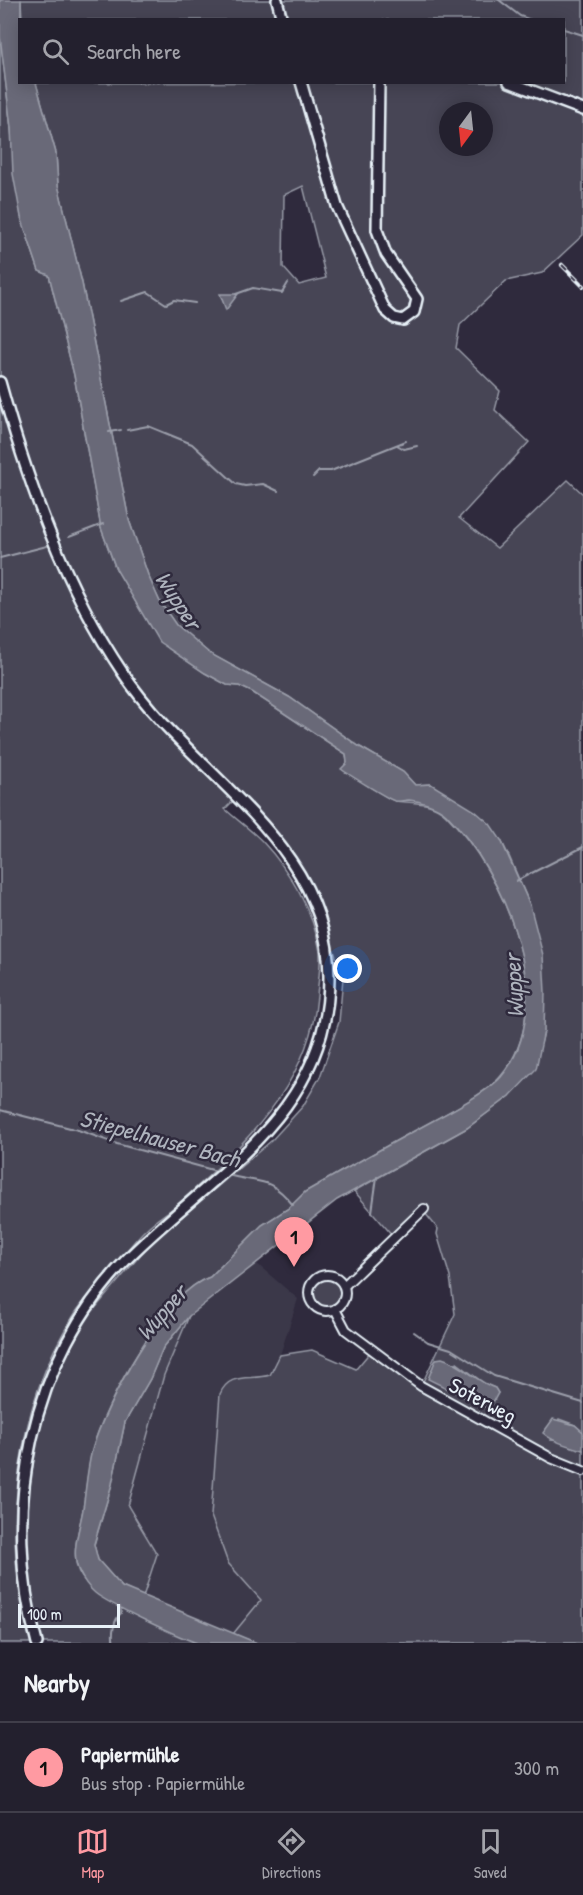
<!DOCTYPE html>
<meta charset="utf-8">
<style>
:root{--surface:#23202e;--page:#2f2d3a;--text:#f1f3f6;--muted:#a3a3aa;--line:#403e4a;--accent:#ff9aa2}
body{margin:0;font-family:"Patrick Hand",sans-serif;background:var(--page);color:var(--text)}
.compass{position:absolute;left:439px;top:102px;width:54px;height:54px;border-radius:50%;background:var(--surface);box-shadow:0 3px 15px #0003;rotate:195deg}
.scale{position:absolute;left:18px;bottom:15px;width:102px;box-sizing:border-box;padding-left:6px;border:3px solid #e8f1f8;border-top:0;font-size:16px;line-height:21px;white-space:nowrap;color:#e8f1f8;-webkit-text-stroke:4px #2f2a3d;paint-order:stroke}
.you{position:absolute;left:348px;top:969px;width:21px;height:21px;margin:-15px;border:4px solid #fff;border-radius:50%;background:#1a73e8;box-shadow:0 0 0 9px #1a73e833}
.badge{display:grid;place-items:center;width:39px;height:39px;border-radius:50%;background:var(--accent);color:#111;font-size:20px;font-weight:700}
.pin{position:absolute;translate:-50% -50px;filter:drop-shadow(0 2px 3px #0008)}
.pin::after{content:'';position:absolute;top:32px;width:21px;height:18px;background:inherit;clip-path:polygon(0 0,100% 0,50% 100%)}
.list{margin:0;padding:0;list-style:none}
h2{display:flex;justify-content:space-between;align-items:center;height:78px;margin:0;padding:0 24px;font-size:26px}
h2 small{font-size:20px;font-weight:400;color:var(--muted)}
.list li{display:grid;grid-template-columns:39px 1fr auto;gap:18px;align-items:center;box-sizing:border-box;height:90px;padding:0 24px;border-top:2px solid var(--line)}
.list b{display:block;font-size:22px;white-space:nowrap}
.list p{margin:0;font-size:20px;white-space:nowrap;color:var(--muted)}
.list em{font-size:20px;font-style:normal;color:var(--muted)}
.icon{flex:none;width:33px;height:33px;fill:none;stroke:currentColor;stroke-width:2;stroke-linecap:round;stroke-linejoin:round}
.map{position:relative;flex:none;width:583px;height:1643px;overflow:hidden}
.search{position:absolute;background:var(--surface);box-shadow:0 3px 15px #0003;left:18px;right:18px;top:18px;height:66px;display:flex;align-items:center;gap:15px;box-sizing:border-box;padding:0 21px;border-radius:0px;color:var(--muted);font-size:22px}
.sheet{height:168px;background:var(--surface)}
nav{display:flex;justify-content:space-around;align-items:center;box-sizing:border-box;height:84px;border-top:2px solid var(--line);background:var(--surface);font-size:16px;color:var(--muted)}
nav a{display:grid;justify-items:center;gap:3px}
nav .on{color:var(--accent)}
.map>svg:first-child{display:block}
.built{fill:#3b3749}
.green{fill:#464455;stroke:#979aa6;stroke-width:1.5;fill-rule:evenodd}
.water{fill:#696978;stroke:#9c9fab;stroke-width:1.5}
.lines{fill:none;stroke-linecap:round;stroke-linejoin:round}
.stream{stroke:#9c9fab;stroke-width:2}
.minor-casing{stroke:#e8f1f8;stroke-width:12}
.major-casing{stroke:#e8f1f8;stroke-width:14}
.minor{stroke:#2f2a3d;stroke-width:8}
.major{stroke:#2f2a3d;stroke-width:9}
.rail-casing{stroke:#e8f1f8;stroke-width:4.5}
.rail{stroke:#2f2a3d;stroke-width:2;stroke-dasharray:7;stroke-linecap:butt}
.labels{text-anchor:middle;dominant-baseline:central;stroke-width:5;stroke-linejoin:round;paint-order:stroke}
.street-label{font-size:22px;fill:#e8f1f8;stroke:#2f2a3d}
.water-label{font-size:24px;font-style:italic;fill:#afb4be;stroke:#2f2a3d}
</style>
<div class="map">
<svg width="583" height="1643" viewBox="0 0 583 1643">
<rect width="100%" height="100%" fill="#2f2a3d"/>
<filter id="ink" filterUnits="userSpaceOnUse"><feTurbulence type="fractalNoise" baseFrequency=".0167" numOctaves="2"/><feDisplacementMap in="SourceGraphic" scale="12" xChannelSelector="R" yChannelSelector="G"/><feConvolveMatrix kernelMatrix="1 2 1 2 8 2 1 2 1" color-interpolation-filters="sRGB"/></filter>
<g filter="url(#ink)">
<polygon class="built" points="256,1263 298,1299 280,1355 270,1375 260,1378 233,1378 228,1563 261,1600 233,1634 143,1597 157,1554 128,1506 164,1375 189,1316"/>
<g class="green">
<path d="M0,0L2,50L21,217L39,271L49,275L74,375L101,528L115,567L150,626L169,649L205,673L227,685L239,686L252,692L346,754L347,763L342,769C345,772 392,801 395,801C413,803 432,801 446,815C504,873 562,1005 500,1077C486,1094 437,1118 416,1130C379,1150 342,1171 305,1192L289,1208L262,1225L210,1277C165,1291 103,1406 92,1451C88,1470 86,1489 83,1509C80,1527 72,1548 77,1567C86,1601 168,1629 198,1643H42L32,1604L25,1548V1499L31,1459L42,1415L61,1367L86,1319L148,1246L271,1141L303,1106L320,1077L339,1022L343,978L313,887L281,838L240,794L225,809C237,820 251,830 262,841C290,871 314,912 320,952C321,966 318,982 317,996C310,1087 240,1148 177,1205C167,1213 155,1220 146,1229C132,1242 121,1259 108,1274C97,1287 83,1300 74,1315C15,1406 0,1540 31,1643H0Z"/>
<path d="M21,0H583V235L542,273L506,281L460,325L456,348L500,391L495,410L529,442L459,518L497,548L568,480L583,494V1432L575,1425L559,1419L551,1440L561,1441L583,1450V1643H257L233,1634L261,1600L228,1563L211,1516L220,1394C230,1371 250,1381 270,1375L280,1355L312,1350L356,1369L371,1351L421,1386L455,1314L450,1277L437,1234L438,1229L425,1213L429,1208L424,1207L393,1236L354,1191L467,1128L510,1096L541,1044L544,1031L530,905L509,856L501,840L431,784L415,785L403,772L360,747L289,697L209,653L176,625L160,602L148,575L129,520L82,283L58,185L56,153L36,83L564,82V20H22ZM448,111H484V147H448ZM303,186L326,278L299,285L283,267L284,195ZM456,1362L485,1384L495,1388L498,1393L488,1408Z"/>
<circle cx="327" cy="1293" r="14"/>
<polygon points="189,1316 164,1375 128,1506 157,1554 143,1597 122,1587 98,1560 94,1545 112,1484 125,1422 150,1379 163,1348"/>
</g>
<g class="water">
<path d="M0,0H21L20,82L36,83L56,153L58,185L82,283L129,520L148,575L160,602L176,625L209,653L289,697L360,747L403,772L415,785L431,784L475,811L490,824L501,840L530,905L543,955L545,992L544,1031L536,1069L510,1096L467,1128L337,1200L189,1316L163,1348L150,1379L125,1422L112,1484L94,1544L98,1560L122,1587L257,1643C239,1643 215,1643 198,1643C182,1639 107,1603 95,1593C88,1587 83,1580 79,1571C70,1553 80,1528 83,1509C86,1489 87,1469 92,1450C105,1405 164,1292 210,1277L262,1225L289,1208L305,1192C342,1171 379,1150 416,1130C437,1118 486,1094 501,1077C561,1005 504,872 446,814C438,806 420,801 409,800C404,800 399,802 395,801C391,801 345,772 341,769L347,763L346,754L252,692L239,686L227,685L205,673L159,642L116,569L101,528L74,375L49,275L39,271L21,217L13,174L11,128L0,36Z"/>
<polygon points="220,294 238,294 226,310"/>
<path d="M442,1358C463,1364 475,1381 495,1388L498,1393L491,1406L485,1407L428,1379L436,1359Z"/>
<path d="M553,1419L575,1425L583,1432V1450C571,1447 552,1441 543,1433Z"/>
</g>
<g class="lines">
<g class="stream">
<polyline points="499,0 520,16 531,20"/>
<polyline points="564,29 583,35"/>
<polyline points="236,294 253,288 282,293 288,283"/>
<polyline points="121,301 148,292 166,304 174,300 195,303"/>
<polyline points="127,430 148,426 192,444 236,484 245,486 263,484 278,491"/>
<polyline points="109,432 121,430"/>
<polyline points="397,445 404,449 417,446"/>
<polyline points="313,477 319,471 331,471 406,441"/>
<polyline points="69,537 103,524"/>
<polyline points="0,558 47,546"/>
<polyline points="516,881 583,847"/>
<polyline points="0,1110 78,1130 117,1144 220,1172"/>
<path d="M225,1174C259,1185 268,1174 293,1205"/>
<polyline points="372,1212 377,1177"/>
<polyline points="414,1332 428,1342 451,1349 494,1376 583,1403"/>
<path d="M114,1643C111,1633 114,1620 121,1613L120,1607"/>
</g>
<defs>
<g id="minor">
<circle cx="327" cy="1293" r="18"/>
<polyline points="344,1286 424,1209"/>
<polyline points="335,1309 346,1330 421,1386 551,1458 583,1471"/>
</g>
<g id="major">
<polyline points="277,0 282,20"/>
<polyline points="301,82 337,206 385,310 394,318 403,320 414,312 417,299 386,254 377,230 379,82"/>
<polyline points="509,82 583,110"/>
<path d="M0,382C28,483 64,586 123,673C190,775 328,839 329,976C330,1114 211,1174 127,1259C30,1358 0,1512 37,1643"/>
</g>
</defs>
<use href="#minor" class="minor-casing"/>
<use href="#major" class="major-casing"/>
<use href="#minor" class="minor"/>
<use href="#major" class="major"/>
<defs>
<polyline id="rail" points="562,265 583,286"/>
</defs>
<use href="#rail" class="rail-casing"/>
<use href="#rail" class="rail"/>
</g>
</g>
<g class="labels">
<g class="street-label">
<text transform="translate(483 1400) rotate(28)">Soterweg</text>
</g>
<g class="water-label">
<text transform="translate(179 600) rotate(57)">Wupper</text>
<text transform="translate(513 986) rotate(-93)">Wupper</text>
<text transform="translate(160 1138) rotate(15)">Stiepelhauser Bach</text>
<text transform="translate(161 1312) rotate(-49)">Wupper</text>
</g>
</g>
</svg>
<svg class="compass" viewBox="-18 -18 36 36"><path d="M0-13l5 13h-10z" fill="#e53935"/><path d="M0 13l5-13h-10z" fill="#a3a3aa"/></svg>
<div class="scale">100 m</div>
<div class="you"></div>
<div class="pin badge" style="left:294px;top:1267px">1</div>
<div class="search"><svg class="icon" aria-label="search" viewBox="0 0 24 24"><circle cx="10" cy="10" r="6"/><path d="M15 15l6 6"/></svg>Search here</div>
</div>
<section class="sheet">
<h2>Nearby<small></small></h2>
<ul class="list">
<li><span class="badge">1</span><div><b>Papiermühle</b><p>Bus stop · Papiermühle</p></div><em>300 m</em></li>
</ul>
</section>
<nav>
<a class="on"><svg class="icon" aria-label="map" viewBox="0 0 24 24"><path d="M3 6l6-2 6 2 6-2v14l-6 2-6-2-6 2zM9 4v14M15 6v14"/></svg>Map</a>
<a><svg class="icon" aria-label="directions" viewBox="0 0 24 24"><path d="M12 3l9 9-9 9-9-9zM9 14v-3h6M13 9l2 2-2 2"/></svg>Directions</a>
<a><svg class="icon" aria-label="saved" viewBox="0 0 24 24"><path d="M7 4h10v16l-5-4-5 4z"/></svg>Saved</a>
</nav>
